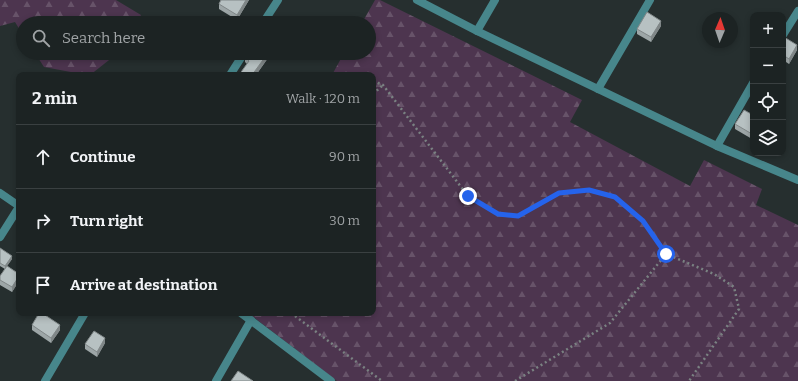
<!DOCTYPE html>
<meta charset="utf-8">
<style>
:root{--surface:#1c2323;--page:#292f30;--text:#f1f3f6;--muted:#a0a4a6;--line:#3a4041}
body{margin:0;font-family:Bitter,serif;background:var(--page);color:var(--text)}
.controls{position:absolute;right:12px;top:12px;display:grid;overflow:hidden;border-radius:8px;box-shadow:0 2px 6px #0003}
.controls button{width:36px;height:36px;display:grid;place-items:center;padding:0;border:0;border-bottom:1px solid var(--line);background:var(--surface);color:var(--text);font:20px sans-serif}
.compass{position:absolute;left:702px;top:12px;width:36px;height:36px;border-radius:50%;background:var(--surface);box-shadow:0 2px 6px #0003;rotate:2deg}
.stop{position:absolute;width:12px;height:12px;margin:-9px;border:3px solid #2563eb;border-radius:50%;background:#fff}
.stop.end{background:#2563eb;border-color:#fff;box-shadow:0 1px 4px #0008}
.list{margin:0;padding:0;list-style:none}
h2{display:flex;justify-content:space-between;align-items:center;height:52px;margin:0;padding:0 16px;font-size:17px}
h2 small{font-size:13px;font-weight:400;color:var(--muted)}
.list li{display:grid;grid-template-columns:26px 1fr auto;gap:12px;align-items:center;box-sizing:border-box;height:64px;padding:0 16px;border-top:1px solid var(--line)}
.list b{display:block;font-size:15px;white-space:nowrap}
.list em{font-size:13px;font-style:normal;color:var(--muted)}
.icon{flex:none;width:22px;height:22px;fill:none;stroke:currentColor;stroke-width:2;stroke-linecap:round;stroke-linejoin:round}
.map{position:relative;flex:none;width:798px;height:381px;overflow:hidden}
.search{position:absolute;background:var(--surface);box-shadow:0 2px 6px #0003;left:16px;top:16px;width:360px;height:44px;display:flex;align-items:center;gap:10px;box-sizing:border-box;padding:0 14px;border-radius:22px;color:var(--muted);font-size:15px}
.panel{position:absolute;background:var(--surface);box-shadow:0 2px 6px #0003;left:16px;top:72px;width:360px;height:244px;border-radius:8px}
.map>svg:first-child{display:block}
.forest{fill:url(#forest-firs)}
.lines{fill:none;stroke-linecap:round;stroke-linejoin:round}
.path{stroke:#7a8282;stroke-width:2.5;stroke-dasharray:2 3;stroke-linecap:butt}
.minor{stroke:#47868b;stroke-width:8}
.wall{fill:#9da6a7}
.shaded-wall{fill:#808788}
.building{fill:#b7c1c2;stroke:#808788}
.route{stroke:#2563eb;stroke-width:5}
</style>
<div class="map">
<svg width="798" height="381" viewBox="0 0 798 381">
<defs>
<pattern id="forest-firs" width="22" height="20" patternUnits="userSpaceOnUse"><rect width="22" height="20" fill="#4d354f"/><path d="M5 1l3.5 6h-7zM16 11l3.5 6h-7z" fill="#675369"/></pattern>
</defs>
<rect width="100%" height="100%" fill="#262f2f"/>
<g class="forest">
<polygon points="0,0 116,0 141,15 137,23 23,23 23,35 15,22 0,26"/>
<polygon points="375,0 380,0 582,100 570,122 690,186 704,160 762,189 756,205 798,225 798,381 337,381 248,313 373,313 373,75 332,75 344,53 369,53 369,23 362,23"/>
<polygon points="35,53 118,53 90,75 87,75 44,67"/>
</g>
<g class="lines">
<g class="path">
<polyline points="373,81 383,85 468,196 498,214 518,216 559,193 589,190 615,197 643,221 666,254 714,274 734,287 739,309 689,381"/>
<polyline points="373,94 383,85"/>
<polyline points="291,313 382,381"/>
<polyline points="515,381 610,323 666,254"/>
</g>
<g class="minor">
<polyline points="417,0 477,31 717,146 798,180"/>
<polyline points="263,23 278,0"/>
<polyline points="477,31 495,0"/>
<polyline points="783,35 798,11"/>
<polyline points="230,75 244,53"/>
<polyline points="598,89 650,0"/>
<polyline points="717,146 753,83"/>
<polyline points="0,193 19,206"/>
<polyline points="0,237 19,207"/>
<polyline points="241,313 331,381"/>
<polyline points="45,381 85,313"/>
<polyline points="216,381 251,320"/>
</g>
</g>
<g class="wall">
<polygon points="221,0 249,0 237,20 219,9 219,4"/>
<polygon points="661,26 651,42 637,34 637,29"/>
<polygon points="783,40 797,50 789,64 783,60"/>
<polygon points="245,57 268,58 256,75 239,75 247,64 245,62"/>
<polygon points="753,115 753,137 752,139 735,129 735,124"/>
<polygon points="0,248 12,259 7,266 19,274 19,281 12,292 0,285 0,276 5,269 0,266"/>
<polygon points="32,325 60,330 51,343 32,330"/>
<polygon points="105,343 97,357 85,349 85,344"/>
</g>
<g class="shaded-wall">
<polygon points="246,0 249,0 237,20 237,15"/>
<polygon points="661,21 661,26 651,42 651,37"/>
<polygon points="797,45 797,50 789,64 789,59"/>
<polygon points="268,53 268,58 256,75 252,75"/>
<polygon points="753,131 753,137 752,139 752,134"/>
<polygon points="12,256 12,259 5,269 5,266"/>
<polygon points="19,276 19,281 12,292 12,287"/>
<polygon points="60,325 60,330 51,343 51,338"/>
<polygon points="105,338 105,343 97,357 97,352"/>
</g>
<g class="building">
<polygon points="221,0 246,0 237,15 219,4"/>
<polygon points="647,12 661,21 651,37 637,29"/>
<polygon points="784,37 797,45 789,59 783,55 783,40"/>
<polygon points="248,53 268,53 252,75 239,75 249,61 245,57"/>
<polygon points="744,110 753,115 753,131 752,134 735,124"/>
<polygon points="0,248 12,256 5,266 0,263"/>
<polygon points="7,266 19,274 19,276 12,287 0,280 0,276"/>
<polygon points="39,313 42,313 60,325 51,338 32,325"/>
<polygon points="94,331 105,338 97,352 85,344"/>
<polygon points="238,371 253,381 231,381"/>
</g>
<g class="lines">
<polyline class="route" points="468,196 498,214 518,216 559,193 589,190 615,197 643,221 666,254"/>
</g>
</svg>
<div class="controls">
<button>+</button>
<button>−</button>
<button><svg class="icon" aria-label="locate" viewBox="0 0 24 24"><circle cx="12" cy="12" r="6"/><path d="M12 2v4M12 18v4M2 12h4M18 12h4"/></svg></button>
<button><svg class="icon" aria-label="layers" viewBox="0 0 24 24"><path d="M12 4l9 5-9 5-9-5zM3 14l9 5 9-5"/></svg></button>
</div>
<svg class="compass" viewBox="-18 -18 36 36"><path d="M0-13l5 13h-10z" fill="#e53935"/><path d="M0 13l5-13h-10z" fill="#a0a4a6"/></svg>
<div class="stop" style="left:666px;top:254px"></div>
<div class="stop end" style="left:468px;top:196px"></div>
<div class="search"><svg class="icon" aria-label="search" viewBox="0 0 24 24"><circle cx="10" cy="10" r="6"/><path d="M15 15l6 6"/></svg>Search here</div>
<section class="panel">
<h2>2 min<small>Walk · 120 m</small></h2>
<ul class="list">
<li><svg class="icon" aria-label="ahead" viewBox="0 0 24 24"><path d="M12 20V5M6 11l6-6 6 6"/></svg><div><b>Continue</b></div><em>90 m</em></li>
<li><svg class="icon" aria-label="right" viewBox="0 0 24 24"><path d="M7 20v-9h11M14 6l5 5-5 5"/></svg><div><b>Turn right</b></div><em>30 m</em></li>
<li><svg class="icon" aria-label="arrive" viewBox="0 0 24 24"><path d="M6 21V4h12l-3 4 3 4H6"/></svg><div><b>Arrive at destination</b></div></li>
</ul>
</section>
</div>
